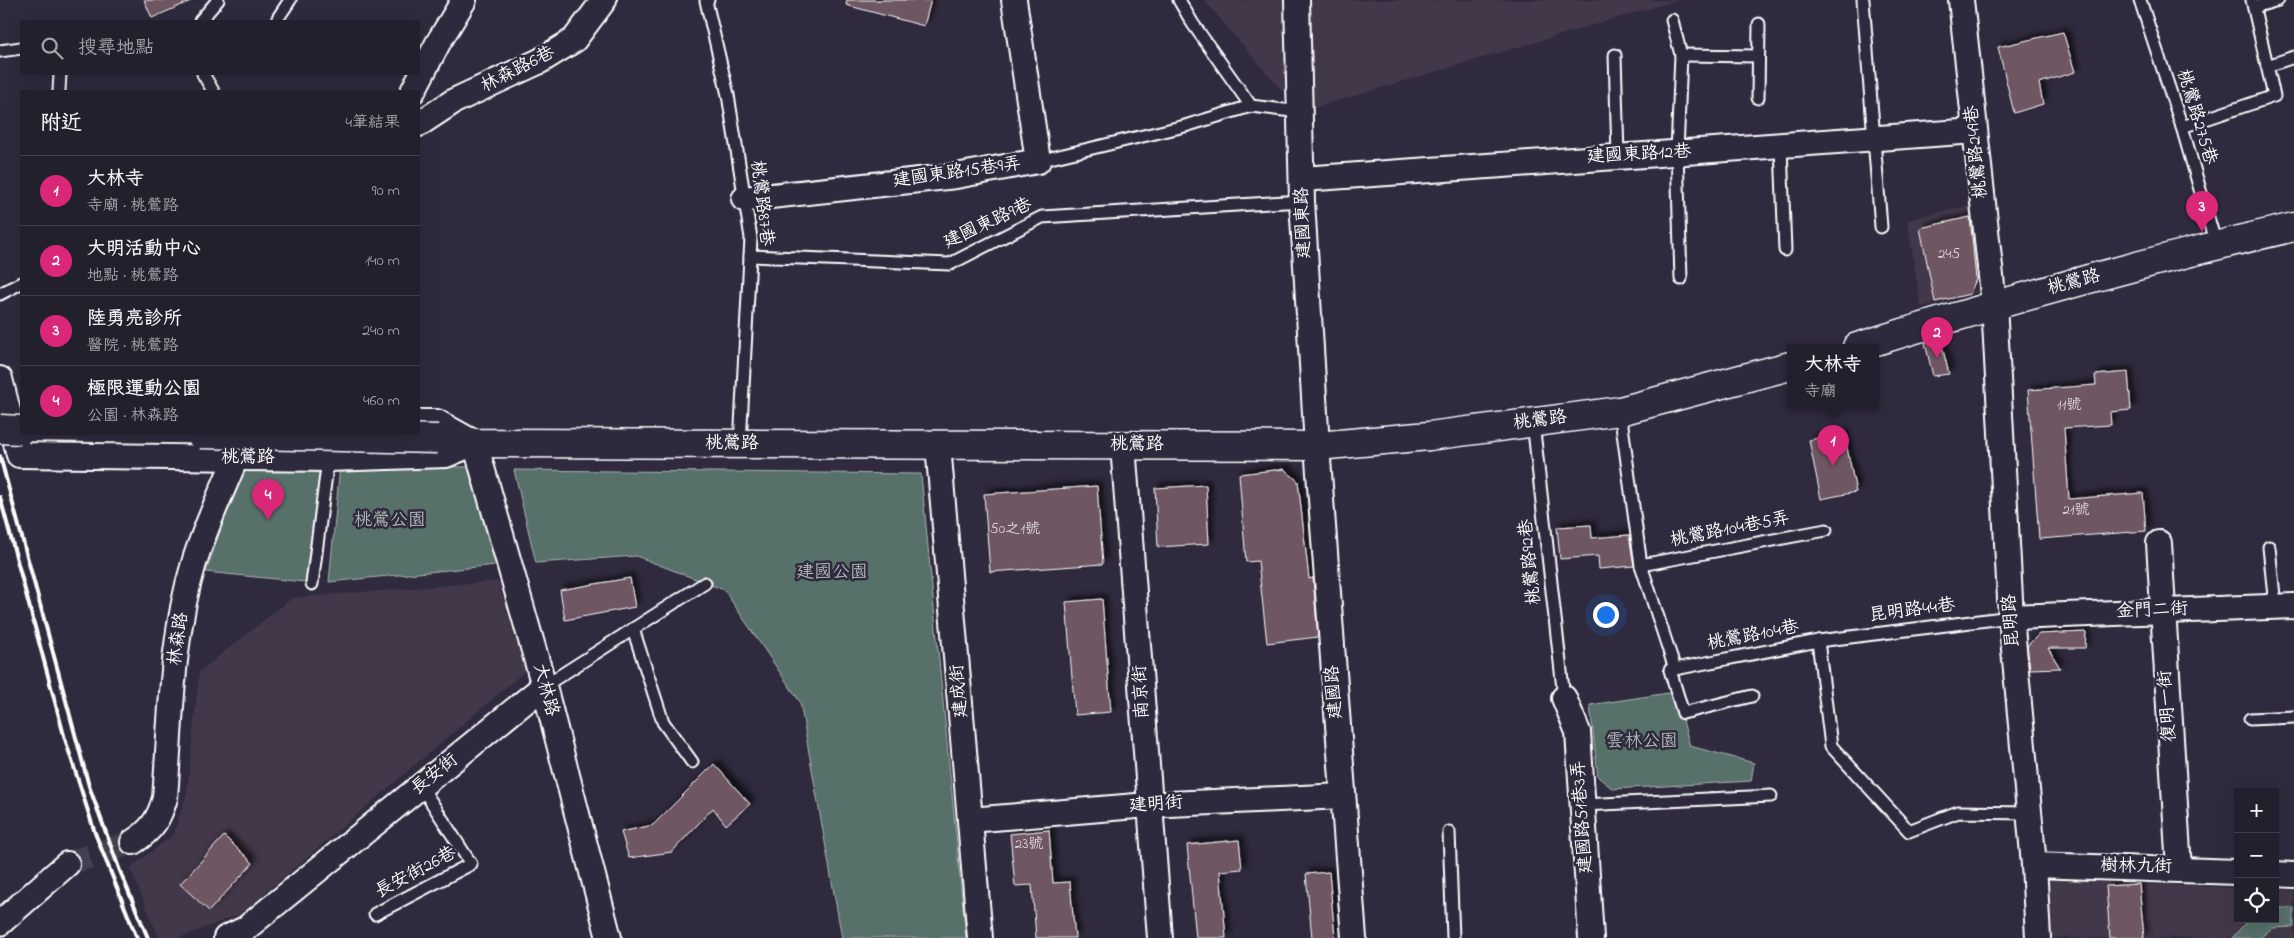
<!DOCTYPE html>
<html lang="zh-TW">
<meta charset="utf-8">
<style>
:root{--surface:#23202e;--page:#2f2d3a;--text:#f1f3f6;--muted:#a3a3aa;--line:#403e4a;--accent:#db2777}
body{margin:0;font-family:"Indie Flower","LXGW WenKai TC",sans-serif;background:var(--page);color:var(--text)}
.controls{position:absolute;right:15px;bottom:15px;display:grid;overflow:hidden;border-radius:0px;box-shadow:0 5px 20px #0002}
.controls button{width:45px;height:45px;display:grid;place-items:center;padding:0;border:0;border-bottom:1px solid var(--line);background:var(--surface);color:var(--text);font:25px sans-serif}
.you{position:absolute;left:1605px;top:614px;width:18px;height:18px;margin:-12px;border:4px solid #fff;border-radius:50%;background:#1a73e8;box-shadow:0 0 0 8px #1a73e833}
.badge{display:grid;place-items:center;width:32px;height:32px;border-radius:50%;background:var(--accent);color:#fff;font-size:16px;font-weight:700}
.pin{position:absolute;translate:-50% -41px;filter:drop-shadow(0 1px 2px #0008)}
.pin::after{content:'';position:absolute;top:26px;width:18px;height:15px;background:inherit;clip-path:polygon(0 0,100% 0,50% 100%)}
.popup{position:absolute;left:1787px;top:344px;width:92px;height:65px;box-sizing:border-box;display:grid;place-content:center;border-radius:0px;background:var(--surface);filter:drop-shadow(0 1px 4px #0005);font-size:16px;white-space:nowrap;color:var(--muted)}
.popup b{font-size:19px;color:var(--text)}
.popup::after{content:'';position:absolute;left:50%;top:100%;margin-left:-10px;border:10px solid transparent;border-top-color:var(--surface)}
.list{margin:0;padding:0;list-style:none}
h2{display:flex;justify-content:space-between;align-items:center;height:65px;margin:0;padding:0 20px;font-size:21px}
h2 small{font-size:16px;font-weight:400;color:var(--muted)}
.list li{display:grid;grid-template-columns:32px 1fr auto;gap:15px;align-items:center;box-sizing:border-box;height:70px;padding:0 20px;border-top:1px solid var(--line)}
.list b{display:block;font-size:19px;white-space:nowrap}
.list p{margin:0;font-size:16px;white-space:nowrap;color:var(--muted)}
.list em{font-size:16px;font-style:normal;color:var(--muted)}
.icon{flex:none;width:28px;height:28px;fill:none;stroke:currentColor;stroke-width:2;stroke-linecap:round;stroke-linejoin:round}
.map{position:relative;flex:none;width:2294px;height:938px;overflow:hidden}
.search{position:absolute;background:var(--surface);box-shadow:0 5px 20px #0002;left:20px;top:20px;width:400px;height:55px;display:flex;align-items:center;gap:12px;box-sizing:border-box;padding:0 18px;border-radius:0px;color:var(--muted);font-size:19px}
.panel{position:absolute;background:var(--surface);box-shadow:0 5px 20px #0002;left:20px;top:90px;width:400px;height:345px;border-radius:0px}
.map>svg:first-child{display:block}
.built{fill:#423748}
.green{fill:#596f6a;stroke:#acb7b4}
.building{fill:#6e5662;stroke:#fff;filter:url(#shadow)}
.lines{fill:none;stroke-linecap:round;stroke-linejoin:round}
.street-tunnel{stroke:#443f50;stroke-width:24;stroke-dasharray:24 12;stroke-linecap:butt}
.lane-casing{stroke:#fff;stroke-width:15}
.street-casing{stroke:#fff;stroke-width:28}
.secondary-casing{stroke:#fff;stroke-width:31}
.lane{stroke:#2f2a3d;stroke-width:11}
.street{stroke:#2f2a3d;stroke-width:24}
.secondary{stroke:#2f2a3d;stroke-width:28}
.rail{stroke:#fff;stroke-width:4}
.secondary-bridge-casing{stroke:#fff;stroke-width:31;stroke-linecap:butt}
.secondary-bridge{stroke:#2f2a3d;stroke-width:28}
.labels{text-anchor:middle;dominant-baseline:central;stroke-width:5;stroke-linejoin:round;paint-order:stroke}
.number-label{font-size:15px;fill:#dbd5d8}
.street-label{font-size:18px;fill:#fff;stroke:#2f2a3d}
.park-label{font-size:18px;fill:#acb7b4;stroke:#2f2a3d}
</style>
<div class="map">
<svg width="2294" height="938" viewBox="0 0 2294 938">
<defs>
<filter id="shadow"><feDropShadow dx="4.5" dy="-4.5" stdDeviation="2.5" flood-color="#0009"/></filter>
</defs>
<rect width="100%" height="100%" fill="#2f2a3d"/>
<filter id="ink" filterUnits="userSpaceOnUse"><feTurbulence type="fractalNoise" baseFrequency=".02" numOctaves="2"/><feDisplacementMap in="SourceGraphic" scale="10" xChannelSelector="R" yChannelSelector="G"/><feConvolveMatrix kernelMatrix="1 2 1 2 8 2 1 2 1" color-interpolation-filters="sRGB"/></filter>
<g filter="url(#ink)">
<g class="built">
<polygon points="1204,0 1678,0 1300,112"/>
<polygon points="1971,205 1983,291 1921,307 1907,220"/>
<polygon points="498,581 525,671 242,913 179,938 159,938 130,868 174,834 187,792 199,672 292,598"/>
<polygon points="2041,879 2238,888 2238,919 2275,919 2275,890 2294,890 2294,938 2049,938"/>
</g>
<g class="green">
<polygon points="340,466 472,467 497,565 329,582"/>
<polygon points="242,468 320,468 305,582 206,572"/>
<polygon points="514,470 921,474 966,938 842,938 800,702 724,590 636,556 536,563"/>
<polygon points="1675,692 1690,746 1754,763 1751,781 1613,789 1598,777 1590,705"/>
<polygon points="2275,908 2294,908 2294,927 2272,928 2260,938 2232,938 2249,919 2275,919"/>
</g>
<g class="building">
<polygon points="144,0 193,0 152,18"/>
<polygon points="847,0 931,0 924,26 846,5"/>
<polygon points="2063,32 2075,72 2039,83 2043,104 2014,113 1998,47"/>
<polygon points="1970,217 1976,279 1970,294 1935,302 1920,228"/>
<polygon points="1940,338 1949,374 1933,376 1925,343"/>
<polygon points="2128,372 2131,410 2110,412 2111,425 2064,428 2069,499 2143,493 2146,531 2039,539 2028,390 2096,385 2095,375"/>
<polygon points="1844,433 1856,492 1821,499 1809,440"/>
<polygon points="1284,469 1298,481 1309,579 1313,578 1318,637 1267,643 1258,561 1246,562 1239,474"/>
<polygon points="1206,485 1209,544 1158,547 1155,488"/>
<polygon points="1097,486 1103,564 990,572 984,494"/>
<polygon points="1591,525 1592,538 1629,535 1634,566 1599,569 1598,556 1560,559 1557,527"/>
<polygon points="630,578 635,607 565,620 560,590"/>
<polygon points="1102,599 1111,712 1075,715 1066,602"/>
<polygon points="2086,632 2085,648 2048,648 2060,668 2030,669 2027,646 2039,634"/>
<polygon points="714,764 750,804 726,825 713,808 672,852 629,858 621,832 653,825"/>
<polygon points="1049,830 1053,883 1070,882 1075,938 1036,938 1032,885 1015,886 1010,834"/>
<polygon points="224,836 253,863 209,911 180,884"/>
<polygon points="1239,840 1242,869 1220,871 1226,938 1196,938 1187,845"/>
<polygon points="1329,872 1335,938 1312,938 1306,874"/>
<polygon points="2139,884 2144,938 2110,938 2106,886"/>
</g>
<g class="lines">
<polyline class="street-tunnel" points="67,864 133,842"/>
<defs>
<g id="lane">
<polyline points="708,0 706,1 728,95 751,238 740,444"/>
<polyline points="1179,0 1193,24 1251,106 1300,112"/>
<polyline points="1863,0 1881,227"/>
<polyline points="2140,0 2182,127 2216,245"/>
<polyline points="2254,7 2278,0"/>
<polyline points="278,18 290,0"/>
<polyline points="1672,20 1681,55 1677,152 1681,279"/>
<polyline points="200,21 218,0"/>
<polyline points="0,51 21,48"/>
<polyline points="1615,55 1618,155"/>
<polyline points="1681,55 1758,56"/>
<polyline points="2267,66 2294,57"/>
<polyline points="203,74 213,91"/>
<polyline points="59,91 60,74"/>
<polyline points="1758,98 1759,24"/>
<polyline points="2182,127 2274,96 2252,0"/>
<polyline points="1781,147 1785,250"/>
<polyline points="1038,161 1185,126 1251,106"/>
<polyline points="750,256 950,264 1042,217 1302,201"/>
<polyline points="0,294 21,283"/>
<polyline points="1620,411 1641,565 1675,669"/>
<polyline points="1533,422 1564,698"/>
<polyline points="2269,547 2275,606"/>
<polyline points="1641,565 1826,530"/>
<polyline points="312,584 328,459"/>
<polyline points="633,629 663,722 692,762"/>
<polyline points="1818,641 1831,746 1909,831 1958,812 2029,813"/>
<polyline points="544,686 705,583"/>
<polyline points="1752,696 1683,713 1670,670 1818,641 2011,617"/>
<polyline points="2250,719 2294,717"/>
<polyline points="1582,805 1771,796"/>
<polyline points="1449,832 1453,938"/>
<polyline points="375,914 471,864 421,786"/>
</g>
<g id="street">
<polyline points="1297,0 1302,201 1317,446 1354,938"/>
<polyline points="1961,0 1994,304 2011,617 2034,865 2038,938"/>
<polyline points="413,91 438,43 464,0"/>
<polyline points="419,124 454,101 540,61 574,40 604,0"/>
<path d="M1302,179C1526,162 1751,149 1975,131"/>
<polyline points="744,199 956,176 1038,161 1014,0"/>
<polyline points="0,379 19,455 328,459 446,455 475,443"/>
<polyline points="419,422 437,422 471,441"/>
<polyline points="475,443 544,686 609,938"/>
<polyline points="938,445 980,938"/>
<polyline points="1123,445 1160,938"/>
<polyline points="2159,543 2179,869"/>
<polyline points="2011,617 2294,606"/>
<polyline points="1564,698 1578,732 1591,938"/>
<polyline points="970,820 1148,805 1343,796"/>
<path d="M133,842C152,830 159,819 165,798C171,720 171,638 194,563C206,523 226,484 241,445"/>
<polyline points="2034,865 2238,872"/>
<polyline points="2275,874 2294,875"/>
<polyline points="0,923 67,864"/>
<polyline points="226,938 245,929 544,686"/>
</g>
<g id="secondary">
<path d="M1857,347C2001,302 2147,261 2294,227"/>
<polyline points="438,439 475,443 1317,446 1429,436 1620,411 1790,366"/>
</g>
</defs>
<use href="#lane" class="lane-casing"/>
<use href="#street" class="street-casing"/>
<use href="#secondary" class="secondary-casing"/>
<use href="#lane" class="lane"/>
<use href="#street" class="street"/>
<use href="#secondary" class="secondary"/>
<g class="rail">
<polyline points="0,456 89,786 120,871 148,938"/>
<polyline points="0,497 65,739 95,833 137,938"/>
</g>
<defs>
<g id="secondary-bridge">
<polyline points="0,429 21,430"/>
<polyline points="200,434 438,439"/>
</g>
</defs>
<use href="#secondary-bridge" class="secondary-bridge-casing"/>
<use href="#secondary-bridge" class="secondary-bridge"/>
</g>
</g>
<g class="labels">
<g class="number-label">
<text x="1949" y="254">245</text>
<text x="2069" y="405">11號</text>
<text x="2076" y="510">21號</text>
<text x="1015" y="529">50之1號</text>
<text x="1029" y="844">23號</text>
</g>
<g class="street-label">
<text transform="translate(518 70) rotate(-27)">林森路6巷</text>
<text transform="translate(2196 117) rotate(73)">桃鶯路275巷</text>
<text transform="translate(1977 152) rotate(-96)">桃鶯路249巷</text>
<text transform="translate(1639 155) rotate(-3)">建國東路12巷</text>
<text transform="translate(957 173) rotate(-8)">建國東路15巷9弄</text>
<text transform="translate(761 203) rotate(83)">桃鶯路87巷</text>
<text transform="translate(1304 223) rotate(-92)">建國東路</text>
<text transform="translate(988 224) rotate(-25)">建國東路9巷</text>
<text transform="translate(2074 283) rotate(-15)">桃鶯路</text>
<text transform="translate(1540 421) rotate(-7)">桃鶯路</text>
<text x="732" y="444">桃鶯路</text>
<text x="1137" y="445">桃鶯路</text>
<text x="248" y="458">桃鶯路</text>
<text transform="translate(1730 530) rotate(-11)">桃鶯路104巷5弄</text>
<text transform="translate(1531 562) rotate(-96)">桃鶯路92巷</text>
<text transform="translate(1912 611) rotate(-7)">昆明路44巷</text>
<text transform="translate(2152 611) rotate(-2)">金門二街</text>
<text transform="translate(2012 621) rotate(-94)">昆明路</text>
<text transform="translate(1753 636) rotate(-11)">桃鶯路104巷</text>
<text transform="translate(179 639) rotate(-82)">林森路</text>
<text transform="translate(545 690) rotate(75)">大林路</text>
<text transform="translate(960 691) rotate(-95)">建成街</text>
<text transform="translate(1142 692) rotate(-93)">南京街</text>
<text transform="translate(1335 692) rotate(-94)">建國路</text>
<text transform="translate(2168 706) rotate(-94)">復明一街</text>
<text transform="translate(435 775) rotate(-39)">長安街</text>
<text transform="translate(1156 805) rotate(-4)">建明街</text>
<text transform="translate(1583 817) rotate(-94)">建國路51巷3弄</text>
<text transform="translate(2136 867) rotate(1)">樹林九街</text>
<text transform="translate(416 873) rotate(-28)">長安街26巷</text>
</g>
<g class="park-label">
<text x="390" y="521">桃鶯公園</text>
<text x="832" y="573">建國公園</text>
<text x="1642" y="742">雲林公園</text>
</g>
</g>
</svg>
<div class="controls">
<button>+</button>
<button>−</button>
<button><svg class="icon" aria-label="locate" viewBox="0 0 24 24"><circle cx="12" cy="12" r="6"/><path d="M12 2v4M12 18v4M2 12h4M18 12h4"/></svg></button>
</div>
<div class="you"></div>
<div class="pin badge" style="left:1833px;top:466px">1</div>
<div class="popup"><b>大林寺</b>寺廟</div>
<div class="pin badge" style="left:1937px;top:358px">2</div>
<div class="pin badge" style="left:2202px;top:232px">3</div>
<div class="pin badge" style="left:268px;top:520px">4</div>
<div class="search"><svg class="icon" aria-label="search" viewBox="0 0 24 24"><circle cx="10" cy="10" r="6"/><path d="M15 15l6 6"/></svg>搜尋地點</div>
<section class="panel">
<h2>附近<small>4筆結果</small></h2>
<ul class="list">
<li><span class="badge">1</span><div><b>大林寺</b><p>寺廟 · 桃鶯路</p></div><em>90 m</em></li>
<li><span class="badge">2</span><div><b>大明活動中心</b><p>地點 · 桃鶯路</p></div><em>140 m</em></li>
<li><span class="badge">3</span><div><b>陸勇亮診所</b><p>醫院 · 桃鶯路</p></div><em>240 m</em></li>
<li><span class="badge">4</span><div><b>極限運動公園</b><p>公園 · 林森路</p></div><em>460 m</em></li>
</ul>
</section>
</div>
